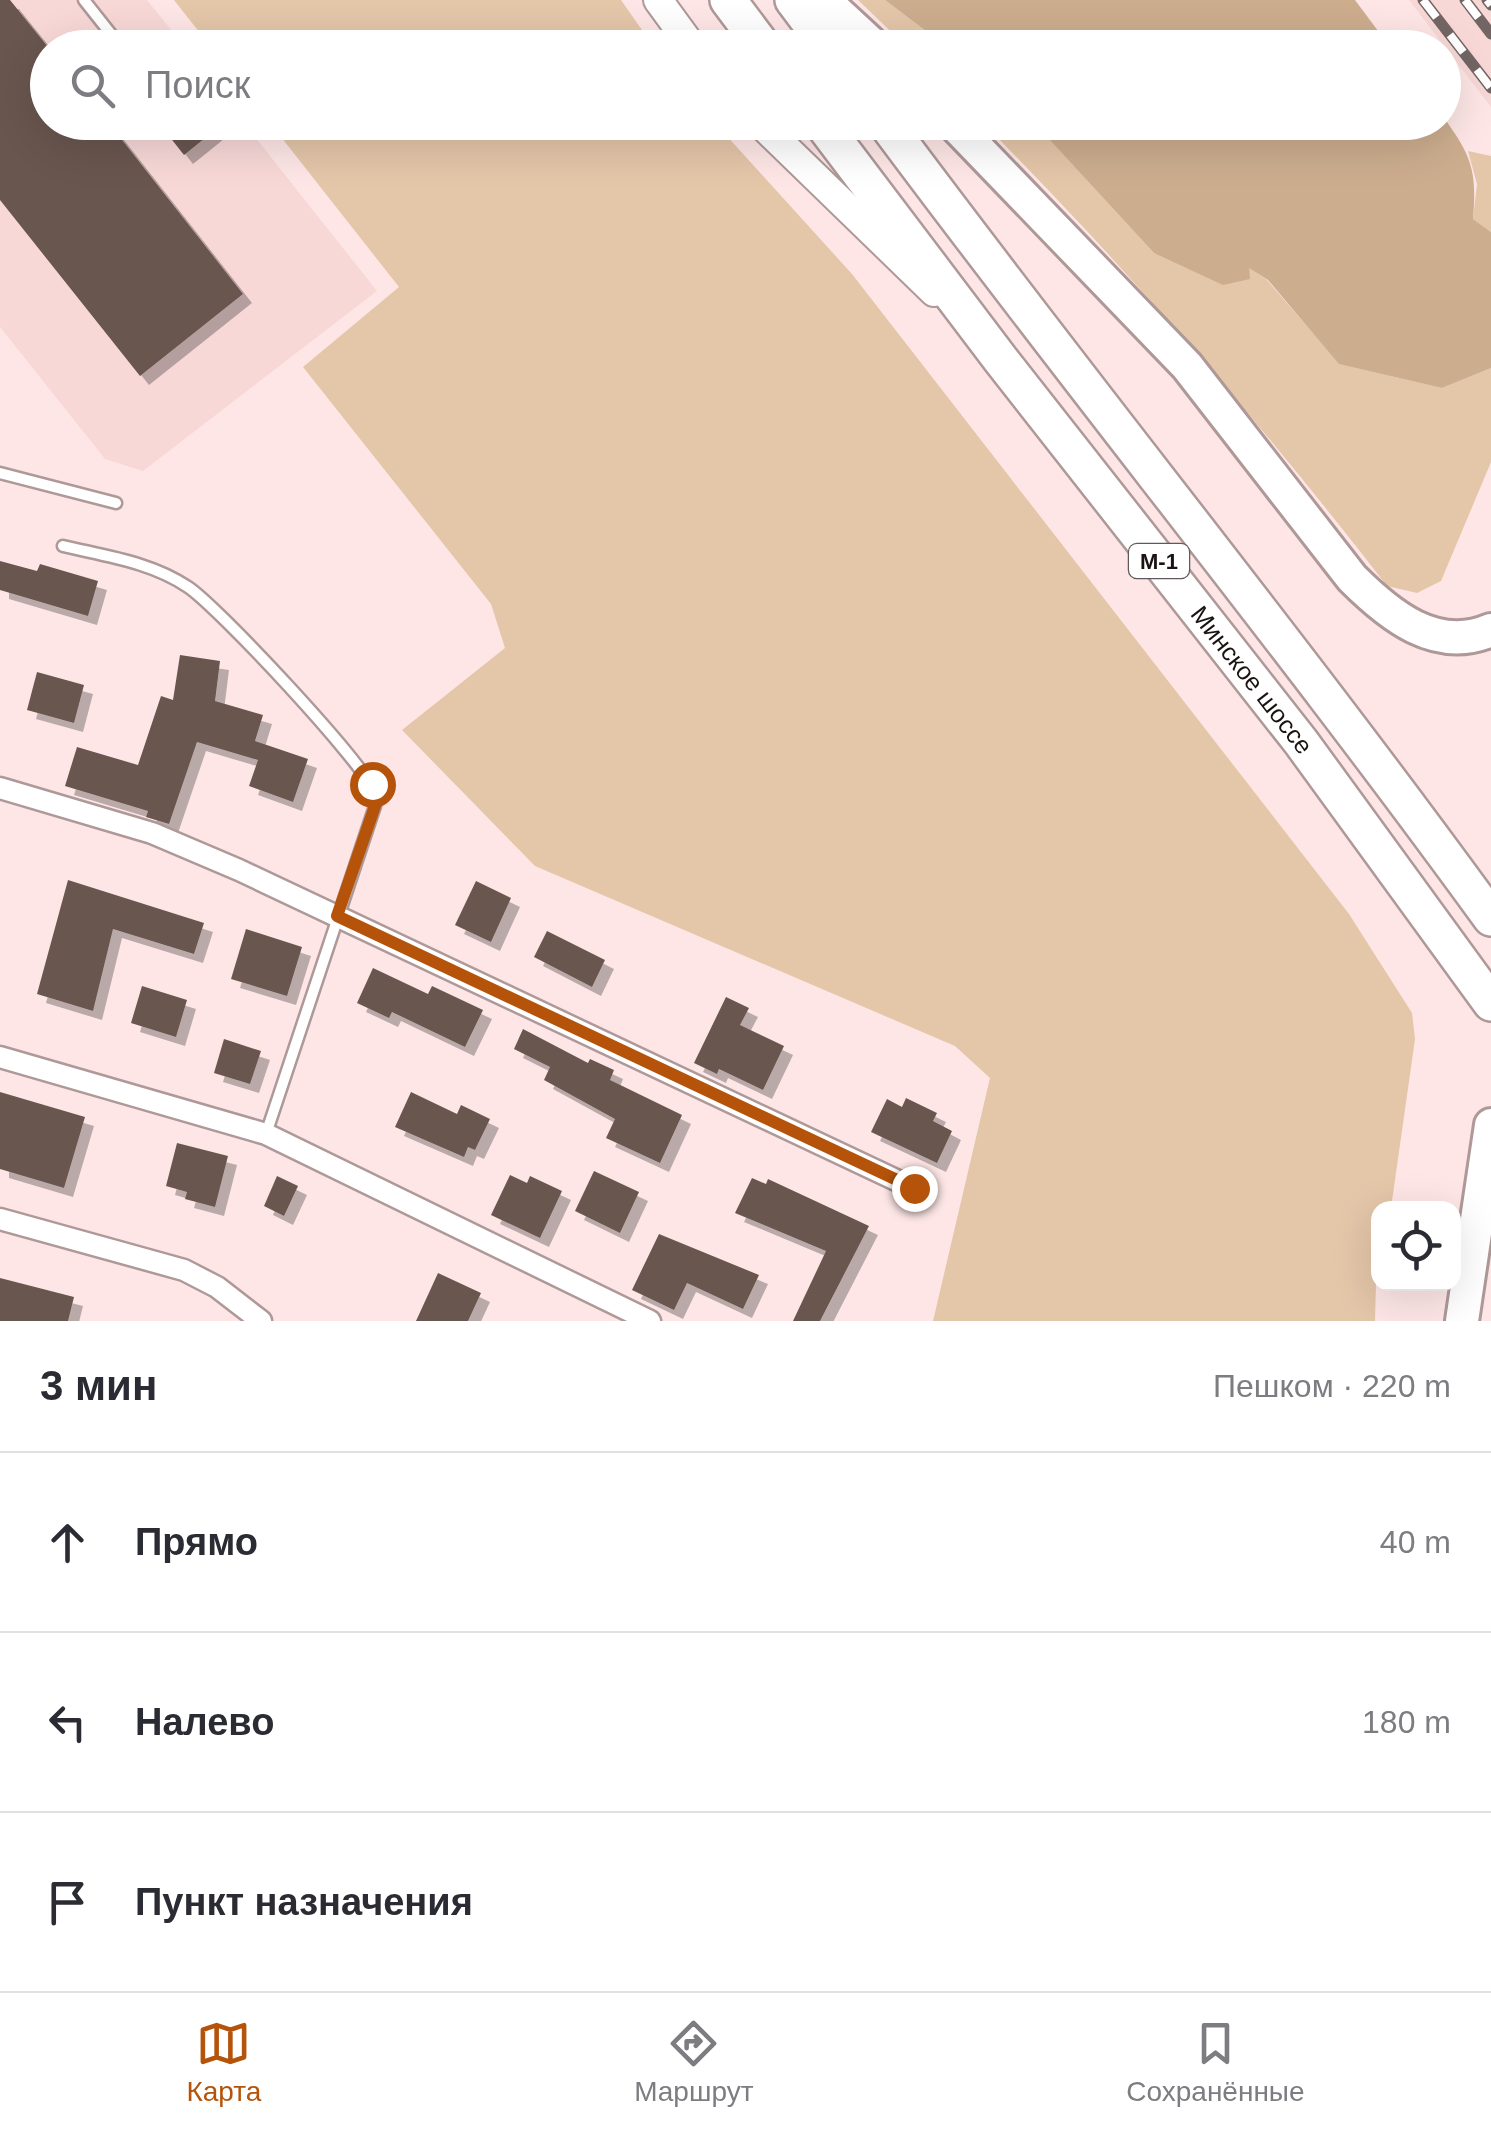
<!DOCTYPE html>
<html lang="ru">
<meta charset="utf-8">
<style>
:root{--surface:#fff;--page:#f2f2f3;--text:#2b2b33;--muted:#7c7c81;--line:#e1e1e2;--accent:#b45309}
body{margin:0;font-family:Helvetica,sans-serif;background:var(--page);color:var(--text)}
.controls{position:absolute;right:30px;bottom:30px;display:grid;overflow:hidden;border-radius:20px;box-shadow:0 10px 40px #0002}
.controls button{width:90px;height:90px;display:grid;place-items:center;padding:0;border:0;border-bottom:2px solid var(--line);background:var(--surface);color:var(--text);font:50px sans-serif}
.stop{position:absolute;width:30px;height:30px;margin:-22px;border:8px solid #b45309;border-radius:50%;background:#fff}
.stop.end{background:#b45309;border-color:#fff;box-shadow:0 2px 10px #0008}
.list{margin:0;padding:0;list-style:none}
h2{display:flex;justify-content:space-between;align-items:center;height:130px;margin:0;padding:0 40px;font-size:42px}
h2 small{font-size:32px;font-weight:400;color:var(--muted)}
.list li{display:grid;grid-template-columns:65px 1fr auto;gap:30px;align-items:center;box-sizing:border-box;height:180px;padding:0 40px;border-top:2px solid var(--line)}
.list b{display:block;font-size:38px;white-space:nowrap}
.list em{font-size:32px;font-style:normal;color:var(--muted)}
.icon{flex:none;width:55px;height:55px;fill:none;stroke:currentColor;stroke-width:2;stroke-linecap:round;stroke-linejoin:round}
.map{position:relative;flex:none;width:1491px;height:1321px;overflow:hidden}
.search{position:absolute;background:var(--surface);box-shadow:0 10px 40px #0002;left:30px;right:30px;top:30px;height:110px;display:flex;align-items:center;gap:25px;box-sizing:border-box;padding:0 35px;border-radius:55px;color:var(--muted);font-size:38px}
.sheet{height:670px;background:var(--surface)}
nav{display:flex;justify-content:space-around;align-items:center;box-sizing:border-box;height:140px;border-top:2px solid var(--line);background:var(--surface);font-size:28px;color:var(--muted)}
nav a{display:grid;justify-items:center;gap:5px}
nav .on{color:var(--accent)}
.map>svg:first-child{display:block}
.built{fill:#f7d8d7}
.green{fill:#e4c6a9}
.forest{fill:#ccad8e}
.building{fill:#695750;filter:url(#shadow)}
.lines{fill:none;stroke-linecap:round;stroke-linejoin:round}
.lane-casing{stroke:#ae9898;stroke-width:15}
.street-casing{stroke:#ae9898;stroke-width:25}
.secondary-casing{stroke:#ae9898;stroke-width:32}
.primary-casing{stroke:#ae9898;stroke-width:38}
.highway-casing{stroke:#ae9898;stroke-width:40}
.lane{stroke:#fff;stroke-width:10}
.street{stroke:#fff;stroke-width:20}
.secondary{stroke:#fff;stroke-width:28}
.primary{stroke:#fff;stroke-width:32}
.highway{stroke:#fff;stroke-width:35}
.rail-casing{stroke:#726564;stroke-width:11}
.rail{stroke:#fff;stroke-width:8;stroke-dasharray:22;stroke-linecap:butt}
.route{stroke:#b45309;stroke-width:12}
.labels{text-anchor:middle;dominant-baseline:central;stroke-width:10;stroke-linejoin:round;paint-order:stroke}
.shield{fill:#fff;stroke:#5f5a59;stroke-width:2.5}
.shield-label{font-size:22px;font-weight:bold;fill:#1a1312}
.street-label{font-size:25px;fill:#1a1312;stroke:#fff}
</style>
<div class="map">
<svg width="1491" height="1321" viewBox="0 0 1491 1321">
<defs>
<filter id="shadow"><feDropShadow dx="9" dy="9" stdDeviation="0" flood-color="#0004"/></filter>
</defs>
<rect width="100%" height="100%" fill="#fee6e6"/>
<g class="built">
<polygon points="0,0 147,0 185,47 48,48 48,122 244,123 377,291 143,471 105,459 0,327"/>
<polygon points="1409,0 1491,0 1491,107"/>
</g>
<g class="green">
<polygon points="174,0 621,0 654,47 211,47"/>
<polygon points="858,0 885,0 947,47 907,47"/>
<polygon points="270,123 715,123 852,274 1349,914 1412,1013 1415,1039 1391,1208 1378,1208 1375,1321 933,1321 990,1078 955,1046 535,866 402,730 505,648 491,604 303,367 399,287"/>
<path d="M983,123H1034L1154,253L1248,267L1267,280L1340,364L1442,388L1491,368V462L1441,581L1417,593L1387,586C1261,423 1128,269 983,123Z"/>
<polygon points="1468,151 1491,156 1491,232 1473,219 1477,184"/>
</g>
<g class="forest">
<polygon points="885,0 1355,0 1390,47 947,47"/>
<path d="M1444,118C1472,156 1477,172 1473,219L1491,232V368L1442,388L1339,364L1268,280L1249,268L1250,279L1223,285L1154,253L1034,123L1444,122Z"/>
</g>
<g class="building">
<polygon points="0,0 10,0 48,47 48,122 108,122 243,294 140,376 0,200"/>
<polygon points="175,122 225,122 184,155 165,131"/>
<polygon points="0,561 37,571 40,564 98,581 88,616 0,590"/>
<polygon points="180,655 220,661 215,701 263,715 255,741 308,759 293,802 249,786 258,760 197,742 169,824 146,817 148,811 65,786 77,747 138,765 161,696 173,700"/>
<polygon points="37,672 84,685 74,723 27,710"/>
<polygon points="68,880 204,923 194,954 113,929 93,1011 37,994"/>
<polygon points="476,881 511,898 491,942 455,925"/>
<polygon points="246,929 302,947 287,996 231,979"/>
<polygon points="547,931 605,960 592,987 534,957"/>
<polygon points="373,968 428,994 432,986 483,1010 465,1047 392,1012 389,1018 357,1003"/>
<polygon points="142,986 187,1000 176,1037 131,1023"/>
<polygon points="726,997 749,1008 740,1025 784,1046 763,1090 719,1069 717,1074 694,1063"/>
<polygon points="523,1029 588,1063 590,1059 614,1070 610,1080 682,1115 660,1163 606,1138 615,1119 544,1080 550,1067 514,1049"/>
<polygon points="224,1039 261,1051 250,1084 214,1073"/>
<polygon points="0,1092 85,1117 64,1188 0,1169"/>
<polygon points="411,1092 457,1114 461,1105 490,1119 475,1150 468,1147 464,1157 395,1127"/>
<polygon points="906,1098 937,1113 933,1121 952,1131 937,1163 871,1132 887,1099 902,1107"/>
<polygon points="177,1143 228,1156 215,1207 185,1199 187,1192 166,1186"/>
<polygon points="594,1171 639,1192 620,1233 575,1211"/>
<polygon points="510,1175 527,1183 530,1176 562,1191 540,1238 491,1215"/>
<polygon points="277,1176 298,1186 284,1216 264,1206"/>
<polygon points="752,1178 766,1184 768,1179 869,1226 820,1321 793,1321 826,1251 735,1213"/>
<polygon points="659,1234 759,1275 743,1309 687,1283 674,1310 632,1290"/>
<polygon points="438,1273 481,1293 468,1321 416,1321"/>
<polygon points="0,1278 74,1297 68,1321 0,1321"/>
</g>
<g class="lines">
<defs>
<g id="lane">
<polyline points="84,0 122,48"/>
<polyline points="0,473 116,503"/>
<path d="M63,546C105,556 151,562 188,587C218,607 364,763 375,793V806L266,1134"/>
</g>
<g id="street">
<polyline points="0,788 152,833 239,870 913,1188"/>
<polyline points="0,1057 266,1134 650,1321"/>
<polyline points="0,1219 184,1270 217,1287 261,1321"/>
</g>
<g id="secondary">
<polyline points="658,0 693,48"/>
<polyline points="759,122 934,292"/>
</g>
<g id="primary">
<polyline points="824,0 876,48"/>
<path d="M952,122L1187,366L1352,578C1389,615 1436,654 1491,630"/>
<polyline points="1462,1321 1491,1125"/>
</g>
<g id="highway">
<polyline points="728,0 764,48"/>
<polyline points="793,0 829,48"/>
<path id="s1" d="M821,122L1001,360L1301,742L1491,1003"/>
<path d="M885,122C1084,390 1295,648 1491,918"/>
</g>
</defs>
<use href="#lane" class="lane-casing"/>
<use href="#street" class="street-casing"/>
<use href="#secondary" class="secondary-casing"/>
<use href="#primary" class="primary-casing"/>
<use href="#highway" class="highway-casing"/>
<use href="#lane" class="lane"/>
<use href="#street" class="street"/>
<use href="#secondary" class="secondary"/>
<use href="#primary" class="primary"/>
<use href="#highway" class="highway"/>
<defs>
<g id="rail">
<polyline points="1423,0 1491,88"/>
<polyline points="1465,0 1491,34"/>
<polyline points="1487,0 1491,5"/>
</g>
</defs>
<use href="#rail" class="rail-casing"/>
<use href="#rail" class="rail"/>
</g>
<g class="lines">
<polyline class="route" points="372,784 375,806 337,916 914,1188"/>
</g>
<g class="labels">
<rect class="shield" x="1129" y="544" width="60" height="34" rx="8"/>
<g class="shield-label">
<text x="1159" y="561">М-1</text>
</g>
<g class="street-label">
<text stroke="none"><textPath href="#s1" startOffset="705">Минское шоссе</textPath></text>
</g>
</g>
</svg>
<div class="controls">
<button><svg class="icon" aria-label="locate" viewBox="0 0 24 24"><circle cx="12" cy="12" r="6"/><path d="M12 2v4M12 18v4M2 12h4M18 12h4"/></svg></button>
</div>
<div class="stop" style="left:372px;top:784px"></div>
<div class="stop end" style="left:914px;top:1188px"></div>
<div class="search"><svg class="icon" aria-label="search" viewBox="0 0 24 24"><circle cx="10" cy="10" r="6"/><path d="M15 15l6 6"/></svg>Поиск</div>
</div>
<section class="sheet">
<h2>3 мин<small>Пешком · 220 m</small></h2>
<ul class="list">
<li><svg class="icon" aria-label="ahead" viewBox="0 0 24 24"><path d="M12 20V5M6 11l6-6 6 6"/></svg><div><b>Прямо</b></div><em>40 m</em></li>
<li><svg class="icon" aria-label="left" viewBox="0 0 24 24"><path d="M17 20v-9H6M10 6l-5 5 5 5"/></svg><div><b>Налево</b></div><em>180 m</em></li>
<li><svg class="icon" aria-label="arrive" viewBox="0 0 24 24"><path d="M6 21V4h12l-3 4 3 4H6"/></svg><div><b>Пункт назначения</b></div></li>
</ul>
</section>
<nav>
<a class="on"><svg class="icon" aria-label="map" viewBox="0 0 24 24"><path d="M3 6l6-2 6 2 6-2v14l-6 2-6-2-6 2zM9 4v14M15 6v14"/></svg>Карта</a>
<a><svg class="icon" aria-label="directions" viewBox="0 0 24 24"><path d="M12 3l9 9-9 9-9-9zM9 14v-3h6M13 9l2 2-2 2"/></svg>Маршрут</a>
<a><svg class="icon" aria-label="saved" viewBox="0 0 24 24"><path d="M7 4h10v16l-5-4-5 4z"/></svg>Сохранённые</a>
</nav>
